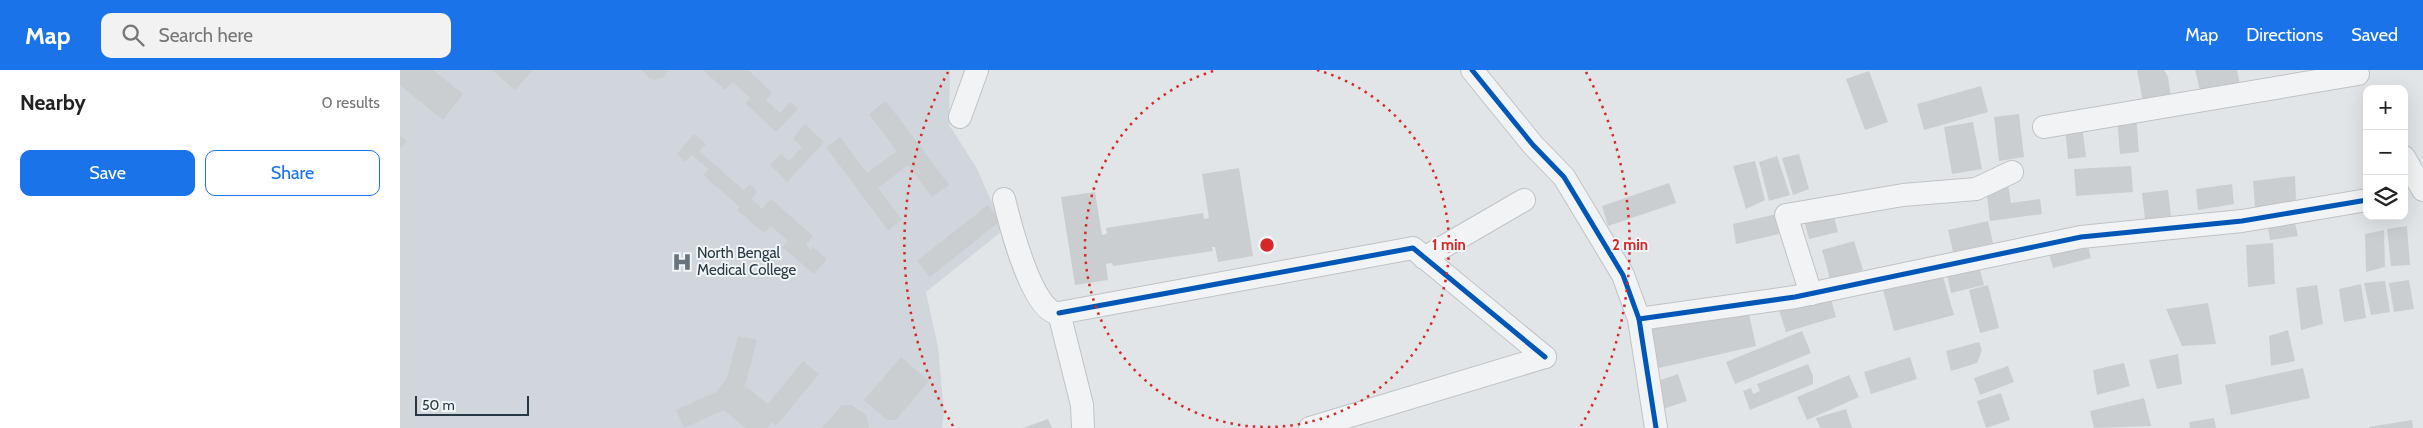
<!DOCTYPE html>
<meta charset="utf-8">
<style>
:root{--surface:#fff;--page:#f2f2f2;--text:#222;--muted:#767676;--line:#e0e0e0;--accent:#1a73e8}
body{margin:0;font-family:Cabin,sans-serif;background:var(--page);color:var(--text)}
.controls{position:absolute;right:15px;top:15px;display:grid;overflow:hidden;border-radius:10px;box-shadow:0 5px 20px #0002}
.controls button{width:45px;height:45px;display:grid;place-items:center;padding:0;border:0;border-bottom:1px solid var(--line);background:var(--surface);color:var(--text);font:25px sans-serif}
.scale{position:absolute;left:15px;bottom:12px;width:114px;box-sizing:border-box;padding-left:5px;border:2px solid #273743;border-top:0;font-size:14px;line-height:18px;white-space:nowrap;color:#273743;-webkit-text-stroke:4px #f0f5f7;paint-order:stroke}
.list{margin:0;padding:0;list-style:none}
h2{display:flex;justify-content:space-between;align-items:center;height:65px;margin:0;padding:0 20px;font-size:21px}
h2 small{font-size:16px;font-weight:400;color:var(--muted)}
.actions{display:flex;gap:10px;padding:15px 20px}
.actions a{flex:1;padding:11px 0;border:1px solid var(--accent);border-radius:10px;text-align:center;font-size:18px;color:var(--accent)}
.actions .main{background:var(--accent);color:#fff}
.icon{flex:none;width:28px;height:28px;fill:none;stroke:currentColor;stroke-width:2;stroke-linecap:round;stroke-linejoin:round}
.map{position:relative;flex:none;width:2023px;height:358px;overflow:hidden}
header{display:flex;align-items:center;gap:30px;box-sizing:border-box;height:70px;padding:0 25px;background:var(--accent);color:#fff}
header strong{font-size:24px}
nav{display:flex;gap:28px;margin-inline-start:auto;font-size:18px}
.search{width:350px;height:45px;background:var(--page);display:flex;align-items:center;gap:12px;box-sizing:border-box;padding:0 18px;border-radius:10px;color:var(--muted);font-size:19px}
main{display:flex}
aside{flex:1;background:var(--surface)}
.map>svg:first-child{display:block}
.built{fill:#d0d6db}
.building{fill:#cbced0}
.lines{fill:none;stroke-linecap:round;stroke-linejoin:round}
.minor-casing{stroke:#c0c3c6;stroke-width:24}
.minor{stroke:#f2f3f4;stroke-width:22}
.cycleway-casing{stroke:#f0f5f7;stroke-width:8}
.cycleway{stroke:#0057b8;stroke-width:5}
.ring{fill:none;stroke:#d62828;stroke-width:2.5;stroke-dasharray:2.5 5}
.labels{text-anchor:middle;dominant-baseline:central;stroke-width:4;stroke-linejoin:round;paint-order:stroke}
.poi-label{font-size:15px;fill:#273743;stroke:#f0f5f7;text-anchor:start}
.centre{fill:#d62828;stroke:#f0f5f7;stroke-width:2.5}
.ring-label{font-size:15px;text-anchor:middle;font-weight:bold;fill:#d62828;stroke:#f0f5f7;stroke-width:4;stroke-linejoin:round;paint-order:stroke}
</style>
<header>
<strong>Map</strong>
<div class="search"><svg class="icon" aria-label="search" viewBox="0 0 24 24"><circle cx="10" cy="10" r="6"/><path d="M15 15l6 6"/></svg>Search here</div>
<nav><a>Map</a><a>Directions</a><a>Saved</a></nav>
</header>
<main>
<aside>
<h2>Nearby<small>0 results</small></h2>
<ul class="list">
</ul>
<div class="actions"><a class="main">Save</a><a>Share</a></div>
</aside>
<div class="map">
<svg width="2023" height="358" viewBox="0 0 2023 358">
<rect width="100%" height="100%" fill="#e2e5e8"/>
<polygon class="built" points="0,0 550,0 549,55 576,97 599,148 601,162 526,222 538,277 544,342 542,358 0,358"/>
<g class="building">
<polygon points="0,0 33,0 63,24 43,50 0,15"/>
<polygon points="92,0 133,0 115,20"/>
<polygon points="242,0 268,0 264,7 254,10 249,8"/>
<polygon points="303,0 348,0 372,23 366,30 380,43 390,32 398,39 376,62 345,33 350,28 333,12 325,20"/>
<polygon points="1737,0 1764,0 1768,7 1771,28 1743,32"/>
<polygon points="1795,0 1837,0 1840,15 1801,24"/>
<polygon points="1469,1 1488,52 1465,60 1446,9"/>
<polygon points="1581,16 1588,42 1524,60 1517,34"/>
<polygon points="486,31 549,115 532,127 508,95 478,118 502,150 488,160 426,77 440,67 467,103 497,81 469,44"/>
<polygon points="1619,44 1624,87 1599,91 1594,47"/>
<polygon points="1736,46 1739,82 1720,84 1717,48"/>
<polygon points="1573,52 1582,99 1552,104 1544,57"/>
<polygon points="405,54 424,72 387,112 370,95 381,84 389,91 402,77 393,68"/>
<polygon points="1682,55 1686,87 1668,89 1665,57"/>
<polygon points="294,64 306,75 299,81 344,120 350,114 357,121 351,129 362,139 371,129 413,166 406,175 411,180 413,177 427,189 414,204 382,177 388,171 371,156 364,163 337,140 340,137 303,105 308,99 292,85 285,92 277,84"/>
<polygon points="0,65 7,71 0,79"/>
<polygon points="1399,84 1409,119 1393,125 1382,88"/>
<polygon points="1377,86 1390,125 1369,131 1359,92"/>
<polygon points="1355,91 1365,130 1346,139 1333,96"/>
<polygon points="1731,96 1733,122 1676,126 1674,99"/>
<polygon points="839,98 853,186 818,192 815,177 812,177 813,181 713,196 712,193 706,194 708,210 675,215 661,127 695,122 702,165 707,164 706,158 803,143 804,149 809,148 802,104"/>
<polygon points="1895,106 1896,131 1855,137 1853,111"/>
<polygon points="1607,108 1611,133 1640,129 1642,144 1590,151 1586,118"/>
<polygon points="1269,113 1276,133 1208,156 1202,136"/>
<polygon points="1832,114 1834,134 1798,140 1796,119"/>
<polygon points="1768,120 1771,146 1745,149 1742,123"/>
<polygon points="588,135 600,151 530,207 517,191"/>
<polygon points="1432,139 1438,162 1409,169 1403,146"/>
<polygon points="1377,144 1379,164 1336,174 1333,154"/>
<polygon points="1894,149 1898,166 1870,170 1867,151"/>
<polygon points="1588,151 1593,173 1553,182 1548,160"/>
<polygon points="2007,156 2010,195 1991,196 1987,159"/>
<polygon points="1984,160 1985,197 1966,202 1965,164"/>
<polygon points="1686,167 1691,188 1653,198 1647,176"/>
<polygon points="1454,171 1463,200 1430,209 1422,180"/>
<polygon points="1873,173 1875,214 1848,217 1846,175"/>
<polygon points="1578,192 1584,215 1551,223 1546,199"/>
<polygon points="1541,200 1554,245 1494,261 1482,216"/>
<polygon points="2009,210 2014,239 1994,242 1989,213"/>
<polygon points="1985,211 1990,242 1971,245 1964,213"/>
<polygon points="1961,214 1966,248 1944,252 1939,219"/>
<polygon points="1588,215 1599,258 1580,263 1569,220"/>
<polygon points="1917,215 1923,254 1901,260 1896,218"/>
<polygon points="1429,222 1436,247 1386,262 1378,237"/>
<polygon points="1808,233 1816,274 1782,276 1766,239"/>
<polygon points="1347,235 1356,276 1259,298 1249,257"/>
<polygon points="1888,260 1895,291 1871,296 1869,266"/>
<polygon points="1402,261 1411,283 1335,314 1326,292"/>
<polygon points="338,266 357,270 345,316 368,334 403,291 419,304 376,356 372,352 368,358 345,358 324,340 284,358 276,340 316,322 327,308"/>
<polygon points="1579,272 1582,280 1577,293 1551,301 1546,281"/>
<polygon points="1778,284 1782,314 1757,319 1749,290"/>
<polygon points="501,287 529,311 496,350 487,350 464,330"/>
<polygon points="1510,287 1517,309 1471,324 1464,302"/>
<polygon points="1724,293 1730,316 1697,325 1693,300"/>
<polygon points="1408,294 1413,306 1413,314 1350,340 1343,321 1351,318 1353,324 1360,321 1357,314"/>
<polygon points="1608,296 1614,312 1580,325 1574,308"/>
<polygon points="1903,298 1910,328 1831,345 1825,315"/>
<polygon points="1278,304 1287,331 1263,339 1255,312"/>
<polygon points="1449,305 1459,327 1407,350 1397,327"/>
<polygon points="1601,323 1610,350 1586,358 1577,331"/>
<polygon points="1744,328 1751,356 1694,358 1690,341"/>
<polygon points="442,335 451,335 466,345 469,358 422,358"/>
<polygon points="1446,339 1452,358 1420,358 1416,348"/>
<polygon points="1814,348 1816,358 1790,358 1789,352"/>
<polygon points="648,349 652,358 623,358"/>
<polygon points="2012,350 2013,358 1969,358 1969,357"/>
</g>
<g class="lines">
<defs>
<g id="minor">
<polyline points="1072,0 1133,75 1164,107 1223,205 1239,249 1256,358"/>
<polyline points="560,47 577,0"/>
<polyline points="1644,57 1958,4"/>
<polyline points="2004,87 2023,120"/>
<path d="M604,129C609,150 633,246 659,243L682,335L683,358"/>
<polyline points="1024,188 1124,130"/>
<polyline points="1411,224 1386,145 1503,125 1576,119 1612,102"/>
<polyline points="659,243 1013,178 1145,287"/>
<polyline points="1239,249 1395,227 1681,167 1842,151 1967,130"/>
<polyline points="910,358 1145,287"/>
</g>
</defs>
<use href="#minor" class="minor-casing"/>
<use href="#minor" class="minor"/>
<defs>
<g id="cycleway">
<polyline points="1072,0 1133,75 1164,107 1223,205 1239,249 1256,358"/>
<polyline points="659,243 1013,178 1145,287"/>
<polyline points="1239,249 1395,227 1681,167 1842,151 1967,130"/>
</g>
</defs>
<use href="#cycleway" class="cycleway-casing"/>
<use href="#cycleway" class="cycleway"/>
</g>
<g class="ring">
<path d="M917 0A182 182 0 1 1 817 0"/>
<path d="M553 356A363 363 0 0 1 548 2M1186 2A363 363 0 0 1 1181 356"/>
</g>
<defs>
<symbol id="hospital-bare" viewBox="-9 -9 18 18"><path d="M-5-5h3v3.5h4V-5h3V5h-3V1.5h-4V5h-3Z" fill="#68747d" stroke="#f0f5f7" stroke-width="2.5" paint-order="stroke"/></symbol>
</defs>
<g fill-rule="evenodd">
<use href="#hospital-bare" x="268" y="178" width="28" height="28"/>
</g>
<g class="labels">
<g class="poi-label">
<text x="297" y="183">North Bengal<tspan x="297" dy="17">Medical College</tspan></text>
</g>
</g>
<circle cx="867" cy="175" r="8" class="centre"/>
<g class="ring-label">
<text x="1049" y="180">1 min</text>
<text x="1230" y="180">2 min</text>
</g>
</svg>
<div class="controls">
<button>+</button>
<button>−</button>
<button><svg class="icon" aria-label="layers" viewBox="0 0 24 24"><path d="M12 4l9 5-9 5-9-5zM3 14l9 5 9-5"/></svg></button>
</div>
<div class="scale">50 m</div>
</div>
</main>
